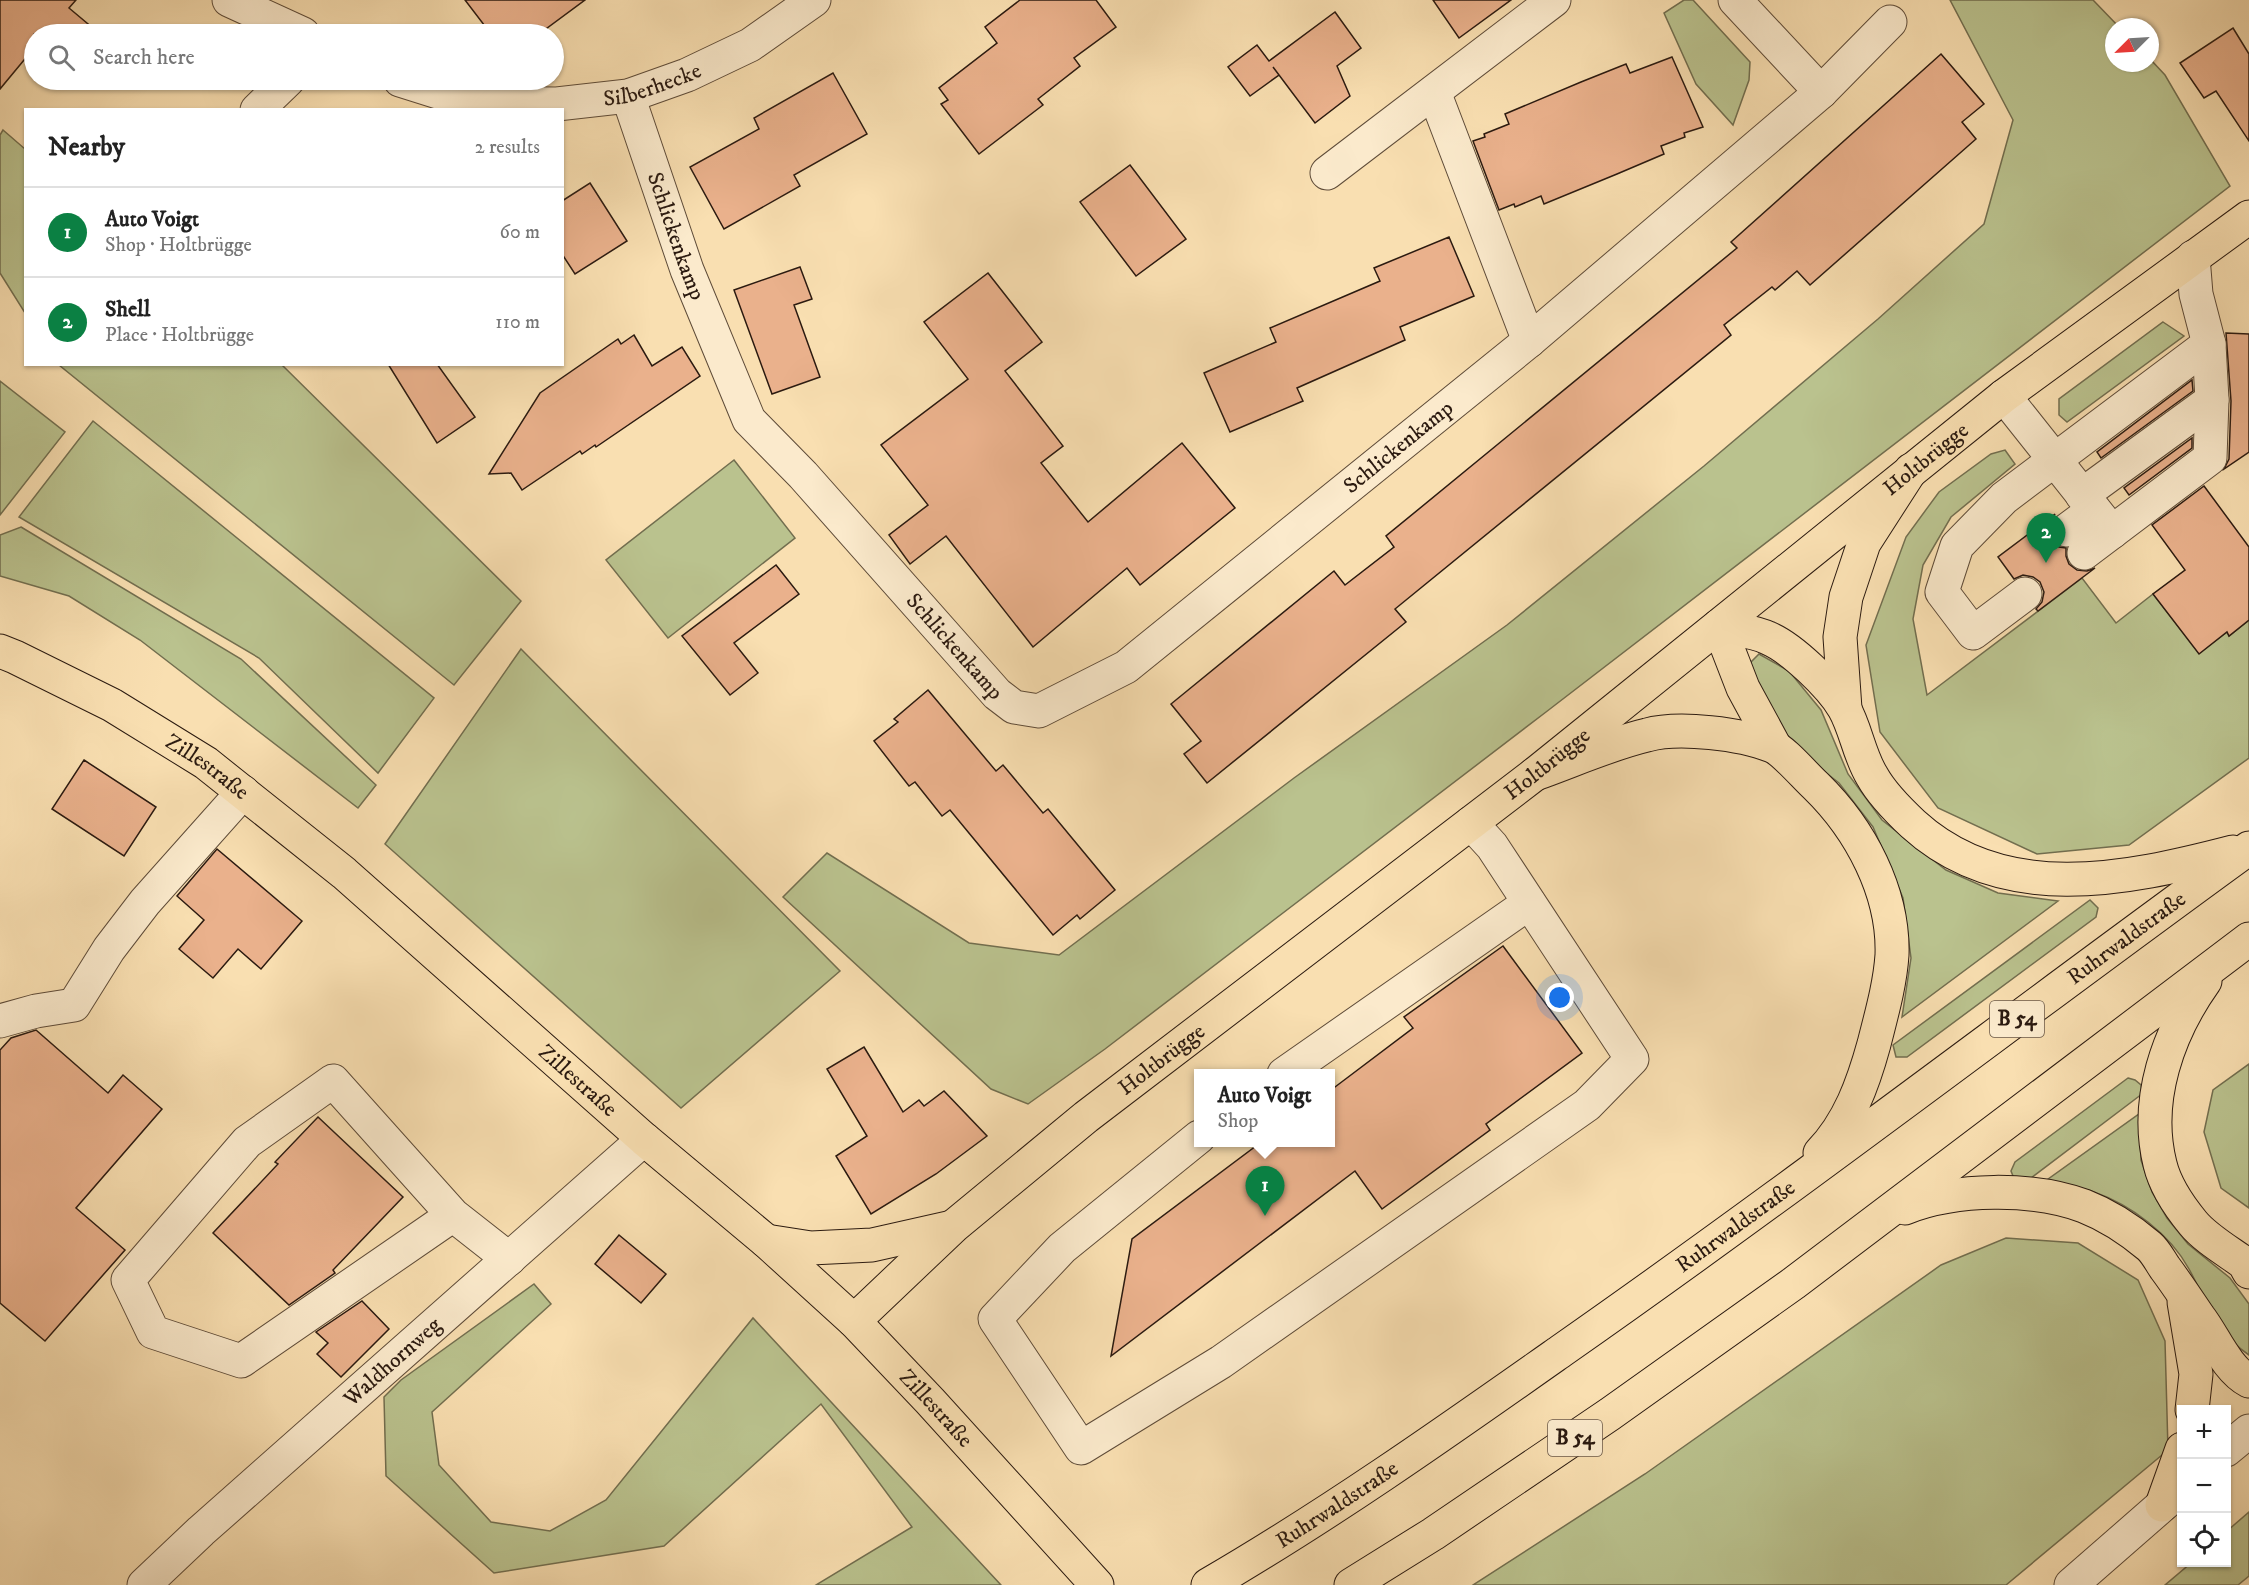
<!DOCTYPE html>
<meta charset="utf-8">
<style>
:root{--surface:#fff;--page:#f6f6f6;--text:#222;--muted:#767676;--line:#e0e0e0;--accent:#0b8043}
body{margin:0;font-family:"IM FELL DW Pica",serif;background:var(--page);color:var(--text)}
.controls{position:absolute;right:18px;bottom:18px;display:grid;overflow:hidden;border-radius:0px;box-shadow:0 2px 4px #0004}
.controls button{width:54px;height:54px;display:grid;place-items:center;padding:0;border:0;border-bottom:2px solid var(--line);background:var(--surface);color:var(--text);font:30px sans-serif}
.compass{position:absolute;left:2105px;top:18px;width:54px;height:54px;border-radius:50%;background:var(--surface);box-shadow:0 2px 4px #0004;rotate:246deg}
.you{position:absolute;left:1560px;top:998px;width:21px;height:21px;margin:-15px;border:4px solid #fff;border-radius:50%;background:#1a73e8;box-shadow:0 0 0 9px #1a73e833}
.badge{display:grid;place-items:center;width:39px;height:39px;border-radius:50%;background:var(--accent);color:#fff;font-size:20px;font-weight:700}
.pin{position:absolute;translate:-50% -50px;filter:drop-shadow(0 2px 3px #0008)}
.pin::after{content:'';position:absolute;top:32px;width:21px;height:18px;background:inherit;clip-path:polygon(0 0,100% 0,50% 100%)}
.popup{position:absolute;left:1194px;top:1069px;width:141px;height:78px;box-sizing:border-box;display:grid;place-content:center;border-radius:0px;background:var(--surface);filter:drop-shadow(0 2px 4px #0005);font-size:20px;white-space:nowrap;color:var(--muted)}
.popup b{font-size:22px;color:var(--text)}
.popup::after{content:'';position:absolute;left:50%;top:100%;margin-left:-12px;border:12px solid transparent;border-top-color:var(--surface)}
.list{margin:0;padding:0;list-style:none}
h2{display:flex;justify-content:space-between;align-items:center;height:78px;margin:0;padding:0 24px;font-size:26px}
h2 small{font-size:20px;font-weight:400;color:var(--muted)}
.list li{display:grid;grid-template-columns:39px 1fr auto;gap:18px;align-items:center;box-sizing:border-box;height:90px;padding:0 24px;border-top:2px solid var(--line)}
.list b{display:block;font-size:22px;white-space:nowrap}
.list p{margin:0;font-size:20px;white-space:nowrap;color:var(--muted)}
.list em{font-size:20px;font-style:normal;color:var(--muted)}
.icon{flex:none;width:33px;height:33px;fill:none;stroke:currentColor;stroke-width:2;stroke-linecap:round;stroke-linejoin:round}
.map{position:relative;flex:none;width:2249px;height:1585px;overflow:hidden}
.search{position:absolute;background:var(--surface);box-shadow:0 2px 4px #0004;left:24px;top:24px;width:540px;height:66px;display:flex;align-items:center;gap:15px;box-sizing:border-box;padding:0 21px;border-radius:33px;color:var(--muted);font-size:22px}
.panel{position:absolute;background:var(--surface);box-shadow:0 2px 4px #0004;left:24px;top:108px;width:540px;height:258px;border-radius:0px}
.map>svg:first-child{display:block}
.green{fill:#bac28e;stroke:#726e4f;stroke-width:1.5}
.building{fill:#eab18c;stroke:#2b1a10;stroke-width:1.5}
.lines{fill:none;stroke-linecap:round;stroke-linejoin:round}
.minor-casing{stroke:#5e4b38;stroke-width:35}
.major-casing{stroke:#2b1a10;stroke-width:35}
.highway-casing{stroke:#2b1a10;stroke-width:35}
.minor{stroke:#fbeacc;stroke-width:33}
.major{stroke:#f9dfb1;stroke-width:33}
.highway{stroke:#f9dfb1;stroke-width:33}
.labels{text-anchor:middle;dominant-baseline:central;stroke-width:5;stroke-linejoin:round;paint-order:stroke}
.shield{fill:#fbeacc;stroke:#695848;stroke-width:1.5}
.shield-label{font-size:21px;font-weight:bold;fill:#2b1a10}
.street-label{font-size:22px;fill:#2b1a10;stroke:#fbeacc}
</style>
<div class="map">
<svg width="2249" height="1585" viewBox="0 0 2249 1585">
<rect width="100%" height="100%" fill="#f9dfb1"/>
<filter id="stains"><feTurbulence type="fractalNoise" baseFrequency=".00333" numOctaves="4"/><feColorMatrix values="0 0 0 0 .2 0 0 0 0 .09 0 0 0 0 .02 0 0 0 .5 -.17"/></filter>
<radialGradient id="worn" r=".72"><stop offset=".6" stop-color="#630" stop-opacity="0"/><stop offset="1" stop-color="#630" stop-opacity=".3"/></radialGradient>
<g class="green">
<polygon points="1684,0 1693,0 1750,62 1749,80 1733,125 1696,84 1664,13"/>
<polygon points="1950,0 2093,0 2119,27 2114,27 2114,63 2150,63 2150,59 2165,75 2230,186 1546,712 1105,1049 1028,1104 991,1089 783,897 827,853 969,943 1059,955 1294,778 1507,625 1704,466 1878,319 1984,224 2013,120"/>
<polygon points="3,130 25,149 25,313 0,273 0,135"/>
<polygon points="2163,322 2184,336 2067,422 2059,415 2059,399"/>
<polygon points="59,365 282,365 521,601 454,685"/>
<polygon points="0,381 65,432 0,515"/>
<polygon points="93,421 434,698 378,773 259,658 19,517"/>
<polygon points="2005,450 2015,464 1951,517 1923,565 1913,619 1927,695 2082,578 2116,623 2153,594 2199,653 2227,632 2229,636 2249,620 2249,758 2129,845 2037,854 1938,808 1880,732 1866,645 1906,537 1939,492 1991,454"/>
<polygon points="734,460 795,538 668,638 606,560"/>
<polygon points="21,527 241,659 376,785 358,808 140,640 69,596 0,576 0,535"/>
<polygon points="521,649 840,971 681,1108 385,844"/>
<polygon points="1759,654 1789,671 1821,710 1848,774 1882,820 1946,870 1998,893 2058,901 1902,1017 1911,958 1903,898 1873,827 1839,783 1785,741 1760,702 1750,663"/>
<polygon points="2090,900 2098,908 2096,917 1907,1057 1896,1057 1893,1045"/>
<polygon points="2249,1064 2249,1208 2221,1188 2204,1132 2213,1090"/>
<polygon points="2128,1078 2135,1080 2141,1085 2142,1094 2023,1184 2015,1181 2011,1171 2015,1162"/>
<path d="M2139,1114L2141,1160L2152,1192L2167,1218L2188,1244L2230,1278L2249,1304V1355C2217,1334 2207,1302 2189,1269C2170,1234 2131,1205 2094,1192C2078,1186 2061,1184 2044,1182Z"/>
<polygon points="2006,1238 2078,1243 2138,1280 2165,1341 2168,1450 2006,1585 1473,1585 1645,1474 1941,1265"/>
<polygon points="534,1284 551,1304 432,1412 439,1465 491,1522 550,1531 606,1500 753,1318 1001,1585 816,1585 912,1527 821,1404 664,1546 494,1573 386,1476 384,1397 401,1380"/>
<polygon points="2249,1512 2249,1576 2238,1585 2165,1585 2191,1563 2226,1562 2227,1531"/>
</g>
<g class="building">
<polygon points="0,0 76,0 69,8 100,34 34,34 34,48 0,89"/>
<polygon points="465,0 585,0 539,34 491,34"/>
<polygon points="1020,0 1096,0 1116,27 1074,58 1080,66 1038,99 1043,105 979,154 941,104 948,100 939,88 997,43 985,27"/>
<polygon points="1433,0 1511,0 1459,38"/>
<polygon points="1335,12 1361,48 1337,66 1350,96 1315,123 1273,67 1279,75 1250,96 1228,67 1257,45 1269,61"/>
<polygon points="2233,28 2249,54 2249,141 2216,91 2204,98 2180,63"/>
<polygon points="1941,54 1984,104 1962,122 1976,139 1810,285 1797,271 1775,290 1772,287 1724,325 1731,335 1395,609 1406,622 1207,783 1184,754 1201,741 1171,704 1334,571 1345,585 1394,547 1386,536 1737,248 1731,242"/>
<polygon points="1672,57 1703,127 1684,133 1685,137 1661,146 1664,154 1617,174 1544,204 1541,196 1515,207 1514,204 1499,210 1473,141 1485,137 1484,134 1509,124 1505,114 1581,82 1626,64 1630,73"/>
<polygon points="833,73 867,134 794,175 800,186 724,229 690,167 759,129 754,118"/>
<polygon points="1130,165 1186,239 1136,276 1080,202"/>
<polygon points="590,183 627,241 575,274 562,254 562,201"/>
<polygon points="1449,237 1474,296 1400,327 1405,340 1297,388 1303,401 1230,432 1204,373 1276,342 1270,328 1380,281 1374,268"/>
<polygon points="800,267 812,299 794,305 820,377 772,394 734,290"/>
<polygon points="988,273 1042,342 1005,371 1063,446 1041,463 1088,522 1182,443 1235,508 1140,585 1127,568 1033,647 946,536 910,564 889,535 928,505 881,445 968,379 924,322"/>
<polygon points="2226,333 2249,334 2249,452 2224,469 2229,459 2231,401"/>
<polygon points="634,335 652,366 682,347 700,376 596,447 595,445 582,454 580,451 522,490 511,473 489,474 540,393 618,339 621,344"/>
<polygon points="388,364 437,364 475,417 437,443"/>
<polygon points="2192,380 2193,391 2101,458 2097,452"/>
<polygon points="2192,438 2192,448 2129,495 2124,488"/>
<polygon points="2204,486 2249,547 2249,620 2229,636 2227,632 2199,654 2153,594 2185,570 2152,525"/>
<polygon points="2055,514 2050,523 2049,533 2052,542 2059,547 2066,548 2066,556 2069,564 2077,570 2087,571 2095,568 2038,611 2036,609 2042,602 2044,592 2040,582 2033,577 2023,575 2014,579 1998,557"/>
<polygon points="776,565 799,594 734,643 758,673 730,695 682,636"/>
<polygon points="928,690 996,771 1003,765 1043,813 1048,809 1115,890 1080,919 1077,915 1053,935 950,810 942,816 915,782 909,786 874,741 898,722 894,719"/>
<polygon points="84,760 156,807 124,856 52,809"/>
<polygon points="217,849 302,921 261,969 238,949 213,978 179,949 204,920 177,896"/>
<polygon points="1503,946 1582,1053 1486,1124 1490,1130 1382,1209 1355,1171 1111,1356 1132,1239 1260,1143 1331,1143 1331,1090 1413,1028 1404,1017"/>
<polygon points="36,1030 108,1093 123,1075 162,1109 76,1208 125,1250 45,1341 0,1303 0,1050 11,1038"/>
<polygon points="864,1047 903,1112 919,1100 924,1106 944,1091 987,1136 936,1174 871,1214 836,1156 867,1136 827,1069"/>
<polygon points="318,1117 403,1197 333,1270 335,1273 289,1305 213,1233 278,1164 275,1162"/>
<polygon points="619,1235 666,1274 641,1303 595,1264"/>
<polygon points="362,1301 389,1329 341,1377 317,1354 328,1343 316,1332"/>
</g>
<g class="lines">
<defs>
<g id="minor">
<polyline points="229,0 303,34"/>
<polyline points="1735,0 1821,92"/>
<path id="s1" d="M400,80L473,103L557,104L628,96L687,75L750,45L814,0"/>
<polyline points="1434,92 1529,341"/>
<path id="s2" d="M628,96L687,270L749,420L803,475L997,694L1014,707L1039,711L1126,667L1529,341L1821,92L1890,22"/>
<polyline points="257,110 288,80"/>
<polyline points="1327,173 1554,0"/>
<polyline points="2004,396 2112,532"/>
<polyline points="2082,495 2212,400"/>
<polyline points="2067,530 2094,510"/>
<polyline points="2084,553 2210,458 2212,400 2209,344 2196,294 2193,257"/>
<polyline points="2025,594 1973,633 1942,592 1957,546 2004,498 2209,344"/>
<polyline points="0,1021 36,1011 74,1005 109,949 145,902 243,792"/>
<polyline points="1284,1074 1529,903"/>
<polyline points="1199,1137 1062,1248 995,1319 1081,1448 1221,1362 1587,1105 1632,1059 1492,846 1471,823"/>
<polyline points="453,1215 333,1081 247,1142 128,1280 153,1332 241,1361 453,1215 509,1259"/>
<polyline points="2226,1450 2249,1431"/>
<path id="s3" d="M144,1585L201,1531L644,1139"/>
<polyline points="2071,1585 2182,1488"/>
</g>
<g id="major">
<path id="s4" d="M0,651L15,657L112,705L206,763L344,873L644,1139L766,1241L854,1321L930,1401L1097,1585"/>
<polyline points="766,1241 811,1248 872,1245 952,1227"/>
<path id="s5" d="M854,1321L954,1226L1086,1117L1535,774L2004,396L2249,217"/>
</g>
<g id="highway">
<path d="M1719,626C1735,630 1754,631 1768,638C1792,648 1831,686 1844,708C1856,729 1859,755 1872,776C1882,794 1898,810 1913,824C2003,906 2125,880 2233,852"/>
<polyline points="1719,626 1743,688 1775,747"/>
<polyline points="1845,709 1840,637 1846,597 1864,543 1911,470"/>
<path d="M1535,774C1572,761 1609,744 1647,735C1679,726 1742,734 1772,746C1783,750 1806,777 1816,786C1860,829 1894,892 1892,955C1890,985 1881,1016 1874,1044C1863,1084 1849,1123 1820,1153"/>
<path d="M2205,981C2168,1033 2144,1100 2160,1164C2165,1185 2179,1206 2193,1223C2205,1238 2229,1252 2244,1263L2249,1272"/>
<path d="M1905,1208C1955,1188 2033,1187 2084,1206C2107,1215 2130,1230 2149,1246C2156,1252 2160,1261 2165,1268C2177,1284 2188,1301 2199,1317C2214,1336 2226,1369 2249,1381"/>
<polyline points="2184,1302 2196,1374 2192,1410"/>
<polyline points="2162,1505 2182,1449"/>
<path id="s6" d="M1208,1585C1330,1514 1446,1432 1561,1351C1794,1188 2019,1015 2249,848"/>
<polyline points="1351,1585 1433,1534 1610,1414 1794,1283 2249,939"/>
</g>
</defs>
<use href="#minor" class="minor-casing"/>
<use href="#major" class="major-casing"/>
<use href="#highway" class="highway-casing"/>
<use href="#minor" class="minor"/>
<use href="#major" class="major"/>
<use href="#highway" class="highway"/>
</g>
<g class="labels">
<g class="shield">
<rect x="1990" y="1001" width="54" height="36" rx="4.5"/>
<rect x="1548" y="1420" width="54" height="36" rx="4.5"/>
</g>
<g class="shield-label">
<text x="2017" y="1019">B 54</text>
<text x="1575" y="1438">B 54</text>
</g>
<g class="street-label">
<text stroke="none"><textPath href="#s1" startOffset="258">Silberhecke</textPath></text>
<text stroke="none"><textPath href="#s2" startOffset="148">Schlickenkamp</textPath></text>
<text stroke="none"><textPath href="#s2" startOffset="1210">Schlickenkamp</textPath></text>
<text stroke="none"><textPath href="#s5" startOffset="1376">Holtbrügge</textPath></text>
<text stroke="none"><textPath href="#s2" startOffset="652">Schlickenkamp</textPath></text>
<text stroke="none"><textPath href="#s5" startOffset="890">Holtbrügge</textPath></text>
<text stroke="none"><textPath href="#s4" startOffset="238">Zillestraße</textPath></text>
<text stroke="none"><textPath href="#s6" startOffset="1124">Ruhrwaldstraße</textPath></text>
<text stroke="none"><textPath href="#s5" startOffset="404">Holtbrügge</textPath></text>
<text stroke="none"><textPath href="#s4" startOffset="724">Zillestraße</textPath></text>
<text stroke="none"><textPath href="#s6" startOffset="638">Ruhrwaldstraße</textPath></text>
<text stroke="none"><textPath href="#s3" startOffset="334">Waldhornweg</textPath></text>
<text stroke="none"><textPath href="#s4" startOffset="1210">Zillestraße</textPath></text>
<text stroke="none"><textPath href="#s6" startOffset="152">Ruhrwaldstraße</textPath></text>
</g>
</g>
<rect width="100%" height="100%" filter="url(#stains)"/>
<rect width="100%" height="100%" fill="url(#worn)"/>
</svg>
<div class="controls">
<button>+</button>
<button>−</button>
<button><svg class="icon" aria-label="locate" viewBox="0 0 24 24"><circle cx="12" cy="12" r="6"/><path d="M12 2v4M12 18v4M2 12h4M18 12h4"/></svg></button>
</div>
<svg class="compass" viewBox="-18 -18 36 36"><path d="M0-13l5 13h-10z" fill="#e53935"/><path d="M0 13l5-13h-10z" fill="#767676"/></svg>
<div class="you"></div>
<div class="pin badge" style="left:1265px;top:1216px">1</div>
<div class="popup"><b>Auto Voigt</b>Shop</div>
<div class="pin badge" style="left:2046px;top:563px">2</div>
<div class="search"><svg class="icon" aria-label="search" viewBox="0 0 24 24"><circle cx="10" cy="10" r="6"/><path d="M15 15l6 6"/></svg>Search here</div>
<section class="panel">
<h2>Nearby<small>2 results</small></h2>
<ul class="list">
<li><span class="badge">1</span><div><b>Auto Voigt</b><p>Shop · Holtbrügge</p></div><em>60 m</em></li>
<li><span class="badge">2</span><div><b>Shell</b><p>Place · Holtbrügge</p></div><em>110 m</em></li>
</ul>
</section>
</div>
